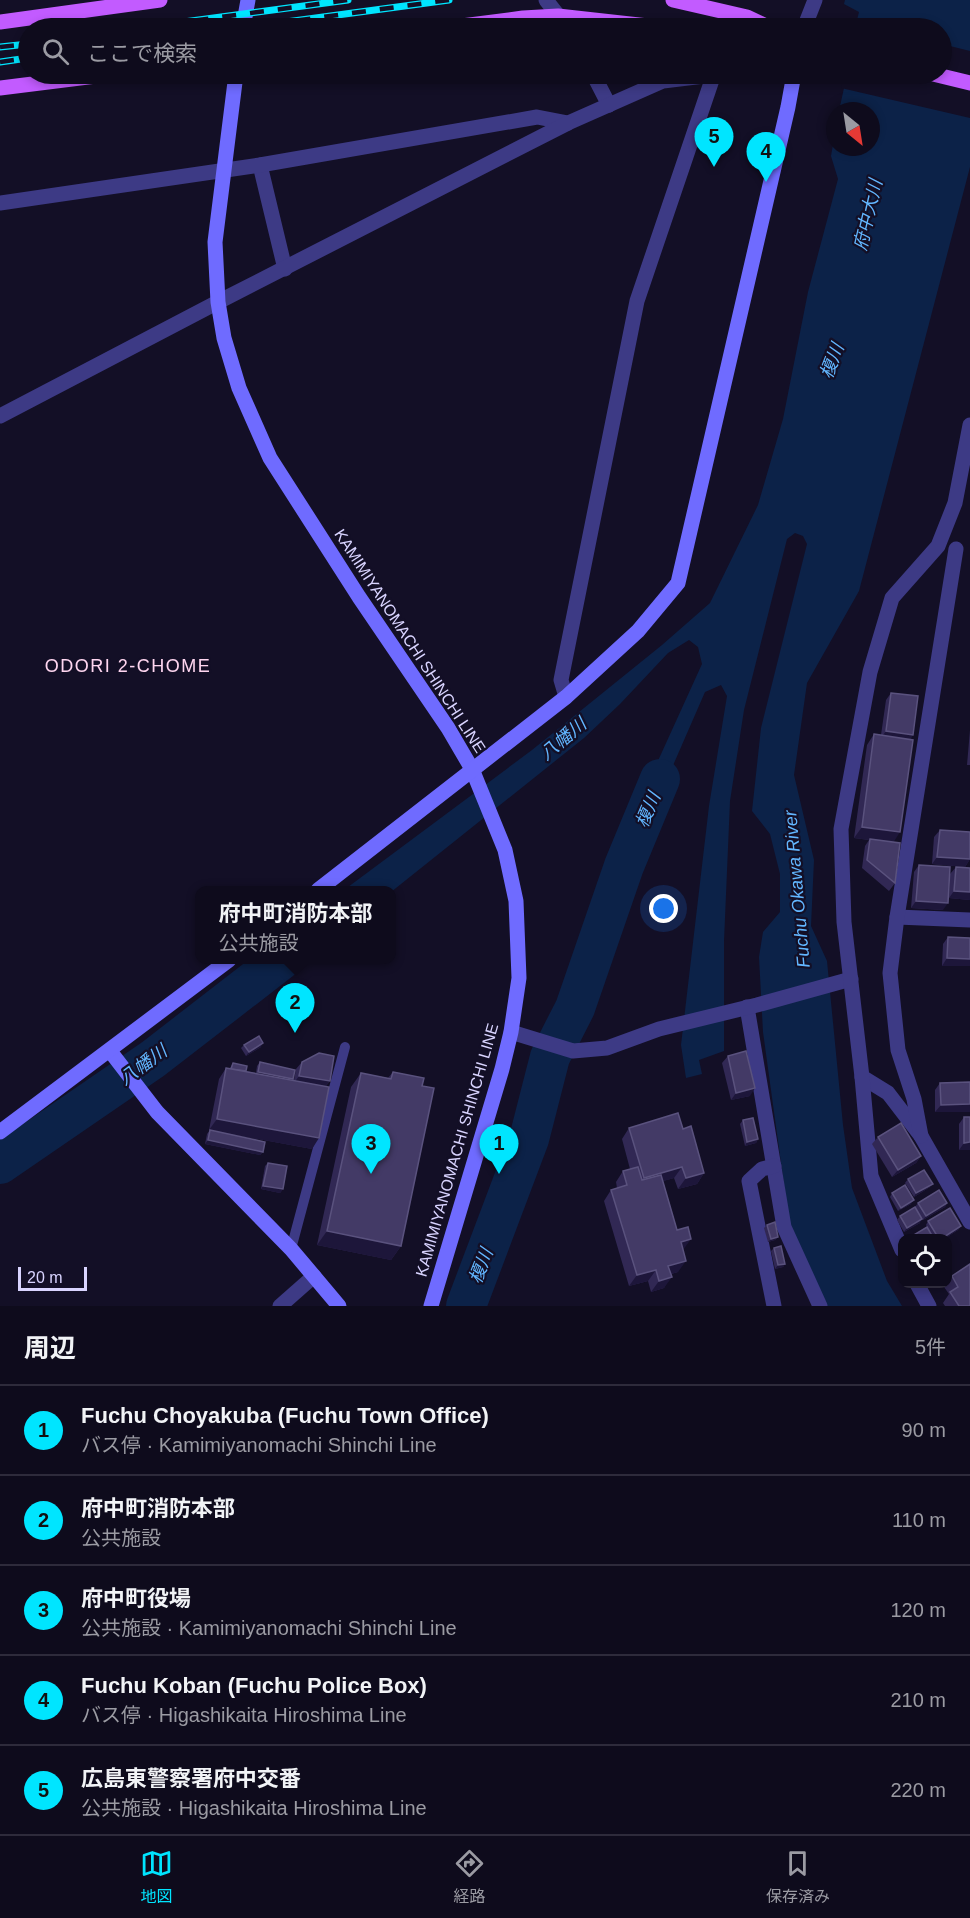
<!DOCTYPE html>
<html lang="ja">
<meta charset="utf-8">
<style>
:root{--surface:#0e0b1c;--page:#171425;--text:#f1f3f6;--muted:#9b9ba3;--line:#2e2b3b;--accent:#00e5ff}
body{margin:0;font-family:Arial,"Noto Sans JP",sans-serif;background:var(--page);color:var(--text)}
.controls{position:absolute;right:18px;bottom:18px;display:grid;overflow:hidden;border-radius:12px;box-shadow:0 3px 9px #0003}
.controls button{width:54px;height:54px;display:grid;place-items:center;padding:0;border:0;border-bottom:2px solid var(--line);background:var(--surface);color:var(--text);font:30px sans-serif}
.compass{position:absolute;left:826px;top:102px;width:54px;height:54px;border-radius:50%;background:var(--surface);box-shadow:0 3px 9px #0003;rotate:150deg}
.scale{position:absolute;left:18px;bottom:15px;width:69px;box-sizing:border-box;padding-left:6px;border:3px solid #d9d4ff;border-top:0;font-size:16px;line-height:21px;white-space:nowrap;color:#d9d4ff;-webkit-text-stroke:4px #130f26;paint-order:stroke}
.you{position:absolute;left:664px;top:909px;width:21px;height:21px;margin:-15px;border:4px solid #fff;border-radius:50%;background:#1a73e8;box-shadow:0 0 0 9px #1a73e833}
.badge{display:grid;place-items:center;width:39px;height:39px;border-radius:50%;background:var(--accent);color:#111;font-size:20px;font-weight:700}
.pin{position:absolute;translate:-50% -50px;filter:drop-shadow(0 2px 3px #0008)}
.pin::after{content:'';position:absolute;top:32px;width:21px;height:18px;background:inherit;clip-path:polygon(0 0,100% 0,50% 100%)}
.popup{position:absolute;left:195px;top:886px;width:201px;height:78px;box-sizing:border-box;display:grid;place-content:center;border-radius:12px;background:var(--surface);filter:drop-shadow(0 2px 4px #0005);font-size:20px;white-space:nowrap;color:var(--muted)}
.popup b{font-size:22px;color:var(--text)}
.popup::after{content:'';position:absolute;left:50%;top:100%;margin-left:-12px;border:12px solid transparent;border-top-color:var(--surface)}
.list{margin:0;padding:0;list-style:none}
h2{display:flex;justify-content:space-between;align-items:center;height:78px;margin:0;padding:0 24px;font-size:26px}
h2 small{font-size:20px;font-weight:400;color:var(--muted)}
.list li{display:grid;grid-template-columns:39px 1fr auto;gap:18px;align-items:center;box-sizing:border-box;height:90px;padding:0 24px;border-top:2px solid var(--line)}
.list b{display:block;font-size:22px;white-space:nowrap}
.list p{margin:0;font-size:20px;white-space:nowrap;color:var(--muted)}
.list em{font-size:20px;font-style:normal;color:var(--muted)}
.icon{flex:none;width:33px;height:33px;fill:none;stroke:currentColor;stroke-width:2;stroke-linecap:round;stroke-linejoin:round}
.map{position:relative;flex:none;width:970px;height:1306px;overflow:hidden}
.search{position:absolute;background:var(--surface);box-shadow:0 3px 9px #0003;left:18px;right:18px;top:18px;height:66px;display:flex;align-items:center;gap:15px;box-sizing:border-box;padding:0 21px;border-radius:33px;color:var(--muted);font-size:22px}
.sheet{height:528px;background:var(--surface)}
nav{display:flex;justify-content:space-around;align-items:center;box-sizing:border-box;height:84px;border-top:2px solid var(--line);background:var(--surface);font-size:16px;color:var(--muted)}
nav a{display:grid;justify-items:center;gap:3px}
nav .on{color:var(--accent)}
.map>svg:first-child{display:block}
.water{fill:#0c2248}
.pier{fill:#130f26}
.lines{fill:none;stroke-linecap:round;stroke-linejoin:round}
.river{stroke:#0c2248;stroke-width:40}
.lane{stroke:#3d3a85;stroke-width:10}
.street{stroke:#3d3a85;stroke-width:15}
.secondary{stroke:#6f6bff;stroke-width:15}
.primary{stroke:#c25bff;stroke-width:15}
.rail-casing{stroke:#00e5ff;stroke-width:7}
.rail{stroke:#130f26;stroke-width:4.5;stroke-dasharray:14;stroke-linecap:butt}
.wall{fill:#312854}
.shaded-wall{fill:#1d163a}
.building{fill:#433a66;stroke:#5a527e;stroke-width:1.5}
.labels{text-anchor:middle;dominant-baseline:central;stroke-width:4.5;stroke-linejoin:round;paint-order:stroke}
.street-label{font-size:16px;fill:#d9d4ff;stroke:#130f26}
.water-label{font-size:18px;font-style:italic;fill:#62b6ff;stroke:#130f26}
.neighbourhood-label{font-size:18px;letter-spacing:1.5px;fill:#ffd6f0;stroke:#130f26}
</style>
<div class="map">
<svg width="970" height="1306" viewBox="0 0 970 1306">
<rect width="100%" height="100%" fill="#130f26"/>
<g class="water">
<polygon points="845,0 970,0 970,167 859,591 807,683 794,775 814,860 811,926 827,961 843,1125 852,1188 887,1281 902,1306 826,1306 789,1221 763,1032 759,957 763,932 780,912 780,874 770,834 752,811 761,728 807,544 803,536 795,533 787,539 744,710 730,801 724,941 724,1051 699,1060 702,1074 686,1078 681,1045 709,806 727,696 721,685 705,692 644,832 627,829 702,664 698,647 689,640 668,653 620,704 584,738 391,892 344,890 532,750 662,645 710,603 758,505 783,419 808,292 838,179 831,156 835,133 835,147 871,147 871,111 839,111 847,74 942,74 942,28 855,28 859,12 844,4"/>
<polygon points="252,960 302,960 221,1020 203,997"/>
</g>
<polygon class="pier" points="942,44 970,51 970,118 841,88 844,74 942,74"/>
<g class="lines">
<g class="river">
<polyline points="0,1164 153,1059 281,960"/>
<polyline points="466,1306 529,1139 550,1057 575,1008 624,866 660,779"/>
</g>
<polyline class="lane" points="291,1249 345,1047"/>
<g class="street">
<polyline points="546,0 568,28"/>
<polyline points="804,28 815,0"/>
<polyline points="593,74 609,105"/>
<polyline points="260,165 285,269"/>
<polyline points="0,203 260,165 537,117 568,123"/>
<polyline points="0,416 218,302 568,123 663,81 721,74"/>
<polyline points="566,697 561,680 637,301 714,74"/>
<polyline points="897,917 970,920"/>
<polyline points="747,1007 784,1227 820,1306"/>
<polyline points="511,1032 573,1051 607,1048 659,1029 757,1005 851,979"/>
<polyline points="862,1077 888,1093 921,1136 970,1222"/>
<polyline points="921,1136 914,1099 898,1050 890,973 897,917 956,549"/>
<polyline points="774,1166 762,1169 749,1181 774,1306"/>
<polyline points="902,1250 871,1176 862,1077 844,922 841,829 870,672 892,598 938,546 955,503 970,425"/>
<polyline points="917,1284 929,1306"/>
<polyline points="280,1306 314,1276"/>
</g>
<g class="secondary">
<polyline points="243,28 248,0"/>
<polyline points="236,74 215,242 218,302 224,338 239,388 270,458 359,597 448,728 472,769 505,850 516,901 519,978 511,1032 502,1069 431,1306"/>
<polyline points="318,890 566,697 638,631 678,583 788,107 794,74"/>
<polyline points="110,1051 157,1112 291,1249 339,1306"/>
<polyline points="0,1132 229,960"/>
</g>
<g class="primary">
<polyline points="673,0 747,17 770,28"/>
<polyline points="0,22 160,0"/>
<polyline points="446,28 523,18 558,16 666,28"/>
<polyline points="933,74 970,83"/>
<polyline points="0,88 112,74"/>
</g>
<defs>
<g id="rail">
<polyline points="139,28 348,0"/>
<polyline points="241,28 449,0"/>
<polyline points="0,47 28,44"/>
<polyline points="0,62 28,58"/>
</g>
</defs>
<use href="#rail" class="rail-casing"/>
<use href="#rail" class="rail"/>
</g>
<g class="wall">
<polygon points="891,693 913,735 910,739 893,842 895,883 889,891 862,868 865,846 869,840 854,838 867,745 874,734 881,735 886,700"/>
<polygon points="970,730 970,765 967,765"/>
<polygon points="940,830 970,859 965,867 932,864 934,837"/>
<polygon points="919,865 943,910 911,908 914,872"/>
<polygon points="956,867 970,868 970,900 949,898 950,874"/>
<polygon points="948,937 970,938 970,966 942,966 943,944"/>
<polygon points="244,1045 261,1047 246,1056 241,1048"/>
<polygon points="728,1056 750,1096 731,1100 722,1063"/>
<polygon points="260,1062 294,1080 296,1069 302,1062 330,1081 326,1086 312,1149 209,1130 219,1079 226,1068 230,1068 233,1063 246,1071 256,1073 257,1066"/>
<polygon points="393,1072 422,1086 401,1246 391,1260 317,1245 351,1087 361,1073 388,1078"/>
<polygon points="970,1082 970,1112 935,1112 935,1090 940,1083"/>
<polygon points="964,1117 970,1117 970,1150 959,1150 959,1124"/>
<polygon points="743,1120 758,1139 756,1143 745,1146 740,1124"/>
<polygon points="629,1128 683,1129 704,1173 697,1184 678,1189 674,1178 663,1181 683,1250 678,1272 671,1274 664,1288 651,1292 648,1281 629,1286 604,1201 611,1190 617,1188 616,1182 623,1171 630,1169 622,1139"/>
<polygon points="210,1130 263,1152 260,1155 205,1144 207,1134"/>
<polygon points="878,1137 921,1156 916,1163 892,1177 872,1144"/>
<polygon points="268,1163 283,1189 280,1193 261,1189 265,1166"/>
<polygon points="908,1179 930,1187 914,1197 905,1183"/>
<polygon points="892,1193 911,1204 898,1211 890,1197"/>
<polygon points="918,1203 947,1203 945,1207 923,1220 915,1207"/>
<polygon points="900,1216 920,1223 904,1232 897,1220"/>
<polygon points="928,1221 961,1226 958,1230 944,1239 934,1239 926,1225"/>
<polygon points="767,1225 778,1237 775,1240 768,1242 764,1228"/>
<polygon points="774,1248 785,1264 783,1267 775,1269 771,1251"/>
<polygon points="952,1276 970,1306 945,1306 943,1303 949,1294 944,1287 946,1284 948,1284 948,1282"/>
</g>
<g class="shaded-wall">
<polygon points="886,731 913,735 908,743 880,739"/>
<polygon points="862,827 900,832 893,843 854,838"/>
<polygon points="937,857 970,859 965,867 932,864"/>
<polygon points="954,891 970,892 970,900 949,898"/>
<polygon points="916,901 948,903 943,910 911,908"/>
<polygon points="947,958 970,959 970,966 942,966"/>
<polygon points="263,1043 261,1047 246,1056 249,1052"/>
<polygon points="258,1072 293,1079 290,1083 255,1076"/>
<polygon points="299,1076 330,1081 324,1088 294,1083"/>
<polygon points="755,1088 750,1096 731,1100 736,1093"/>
<polygon points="970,1104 970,1112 935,1112 941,1105"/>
<polygon points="217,1119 319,1138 312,1149 209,1130"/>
<polygon points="758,1139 756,1143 745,1146 747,1142"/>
<polygon points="208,1140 263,1152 260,1155 205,1144"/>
<polygon points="970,1142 970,1150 959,1150 964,1143"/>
<polygon points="921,1156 916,1163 892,1177 898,1170"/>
<polygon points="682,1167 674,1178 636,1189 644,1178"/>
<polygon points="704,1173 697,1184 678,1189 686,1178"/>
<polygon points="933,1184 930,1187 914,1197 916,1193"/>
<polygon points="263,1186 283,1189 280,1193 261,1189"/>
<polygon points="914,1200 911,1204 898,1211 901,1208"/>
<polygon points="947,1203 945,1207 923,1220 926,1216"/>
<polygon points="922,1219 920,1223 904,1232 907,1228"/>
<polygon points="961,1226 958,1230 944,1239 941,1239"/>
<polygon points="327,1231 401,1246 391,1260 317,1245"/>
<polygon points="778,1237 775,1240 768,1242 771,1239"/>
<polygon points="691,1239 683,1250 681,1242"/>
<polygon points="686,1261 678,1272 660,1277 668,1266"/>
<polygon points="785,1264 783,1267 775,1269 778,1265"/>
<polygon points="656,1270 648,1281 629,1286 637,1275"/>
<polygon points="672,1277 664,1288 651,1292 659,1281"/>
</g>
<g class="building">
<polygon points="891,693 918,696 913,735 886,731"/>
<polygon points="874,734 913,740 900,832 862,827"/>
<polygon points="940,830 970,832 970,859 937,857"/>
<polygon points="870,839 900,843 895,883 867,860"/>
<polygon points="919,865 950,867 948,903 916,901"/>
<polygon points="956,867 970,868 970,892 954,891"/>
<polygon points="948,937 970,938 970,959 947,958"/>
<polygon points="259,1036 263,1043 249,1052 244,1045"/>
<polygon points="746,1051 755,1088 736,1093 728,1056"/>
<polygon points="319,1053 334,1056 330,1081 299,1076 302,1062"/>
<polygon points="260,1062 295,1070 293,1079 258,1072"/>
<polygon points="233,1063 247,1066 246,1071 231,1069"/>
<polygon points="226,1068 329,1087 319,1138 217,1119"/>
<polygon points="393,1072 424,1078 422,1086 434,1088 401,1246 327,1231 361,1073 391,1079"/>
<polygon points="970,1082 970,1104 941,1105 940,1083"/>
<polygon points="678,1113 683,1129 691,1126 704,1173 686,1178 682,1167 644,1178 629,1128"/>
<polygon points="964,1117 970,1117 970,1142 964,1143"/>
<polygon points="753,1118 758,1139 747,1142 743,1120"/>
<polygon points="901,1123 921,1156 898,1170 878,1137"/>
<polygon points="210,1130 265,1142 263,1152 208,1140"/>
<polygon points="268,1163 287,1166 283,1189 263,1186"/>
<polygon points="638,1167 642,1180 661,1175 677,1230 688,1227 691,1239 681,1242 686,1261 668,1266 672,1277 659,1281 656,1270 637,1275 611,1190 627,1185 623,1171"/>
<polygon points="924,1170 933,1184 916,1193 908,1179"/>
<polygon points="905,1185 914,1200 901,1208 892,1193"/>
<polygon points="939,1190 947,1203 926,1216 918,1203"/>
<polygon points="915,1207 922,1219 907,1228 900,1216"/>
<polygon points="950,1208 961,1226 941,1239 939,1239 928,1221"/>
<polygon points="775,1222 778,1237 771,1239 767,1225"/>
<polygon points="927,1227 934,1239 913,1239 912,1236"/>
<polygon points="781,1246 785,1264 778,1265 774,1248"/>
<polygon points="970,1264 970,1306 959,1306 950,1292 958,1287 952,1276"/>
</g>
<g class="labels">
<g class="street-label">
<text transform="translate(410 641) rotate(57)">KAMIMIYANOMACHI SHINCHI LINE</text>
<text transform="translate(457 1150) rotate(-74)">KAMIMIYANOMACHI SHINCHI LINE</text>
</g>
<g class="water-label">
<text transform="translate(868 215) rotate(-77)">府中大川</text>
<text transform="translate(832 361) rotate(-69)">榎川</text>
<text transform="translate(563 739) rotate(-40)">八幡川</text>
<text transform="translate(648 810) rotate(-67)">榎川</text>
<text transform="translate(797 889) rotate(-95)">Fuchu Okawa River</text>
<text transform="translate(143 1065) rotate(-36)">八幡川</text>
<text transform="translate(481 1266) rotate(-69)">榎川</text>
</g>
<g class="neighbourhood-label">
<text x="128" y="666">ODORI 2-CHOME</text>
</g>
</g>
</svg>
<div class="controls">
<button><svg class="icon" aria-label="locate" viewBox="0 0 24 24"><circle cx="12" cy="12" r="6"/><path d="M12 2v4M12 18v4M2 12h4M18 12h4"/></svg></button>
</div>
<svg class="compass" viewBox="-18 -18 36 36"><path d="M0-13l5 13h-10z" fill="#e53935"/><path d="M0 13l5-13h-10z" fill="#9b9ba3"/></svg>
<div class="scale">20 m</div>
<div class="you"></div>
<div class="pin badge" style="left:499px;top:1174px">1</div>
<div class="pin badge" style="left:295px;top:1033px">2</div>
<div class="popup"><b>府中町消防本部</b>公共施設</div>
<div class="pin badge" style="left:371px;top:1174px">3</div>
<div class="pin badge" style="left:766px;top:182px">4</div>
<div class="pin badge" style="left:714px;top:167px">5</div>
<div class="search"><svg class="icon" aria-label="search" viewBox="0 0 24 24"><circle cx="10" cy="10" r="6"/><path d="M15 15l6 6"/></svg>ここで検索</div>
</div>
<section class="sheet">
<h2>周辺<small>5件</small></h2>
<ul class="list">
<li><span class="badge">1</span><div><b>Fuchu Choyakuba (Fuchu Town Office)</b><p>バス停 · Kamimiyanomachi Shinchi Line</p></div><em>90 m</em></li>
<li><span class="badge">2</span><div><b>府中町消防本部</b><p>公共施設</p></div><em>110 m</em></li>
<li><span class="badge">3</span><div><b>府中町役場</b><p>公共施設 · Kamimiyanomachi Shinchi Line</p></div><em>120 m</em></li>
<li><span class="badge">4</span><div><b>Fuchu Koban (Fuchu Police Box)</b><p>バス停 · Higashikaita Hiroshima Line</p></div><em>210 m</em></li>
<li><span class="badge">5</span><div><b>広島東警察署府中交番</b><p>公共施設 · Higashikaita Hiroshima Line</p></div><em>220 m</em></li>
</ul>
</section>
<nav>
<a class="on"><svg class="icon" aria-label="map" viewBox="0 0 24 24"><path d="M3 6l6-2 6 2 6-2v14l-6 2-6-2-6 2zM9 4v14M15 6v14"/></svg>地図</a>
<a><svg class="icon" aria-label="directions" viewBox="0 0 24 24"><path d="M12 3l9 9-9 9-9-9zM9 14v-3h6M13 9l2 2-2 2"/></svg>経路</a>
<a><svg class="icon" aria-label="saved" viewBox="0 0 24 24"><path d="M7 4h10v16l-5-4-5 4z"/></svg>保存済み</a>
</nav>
